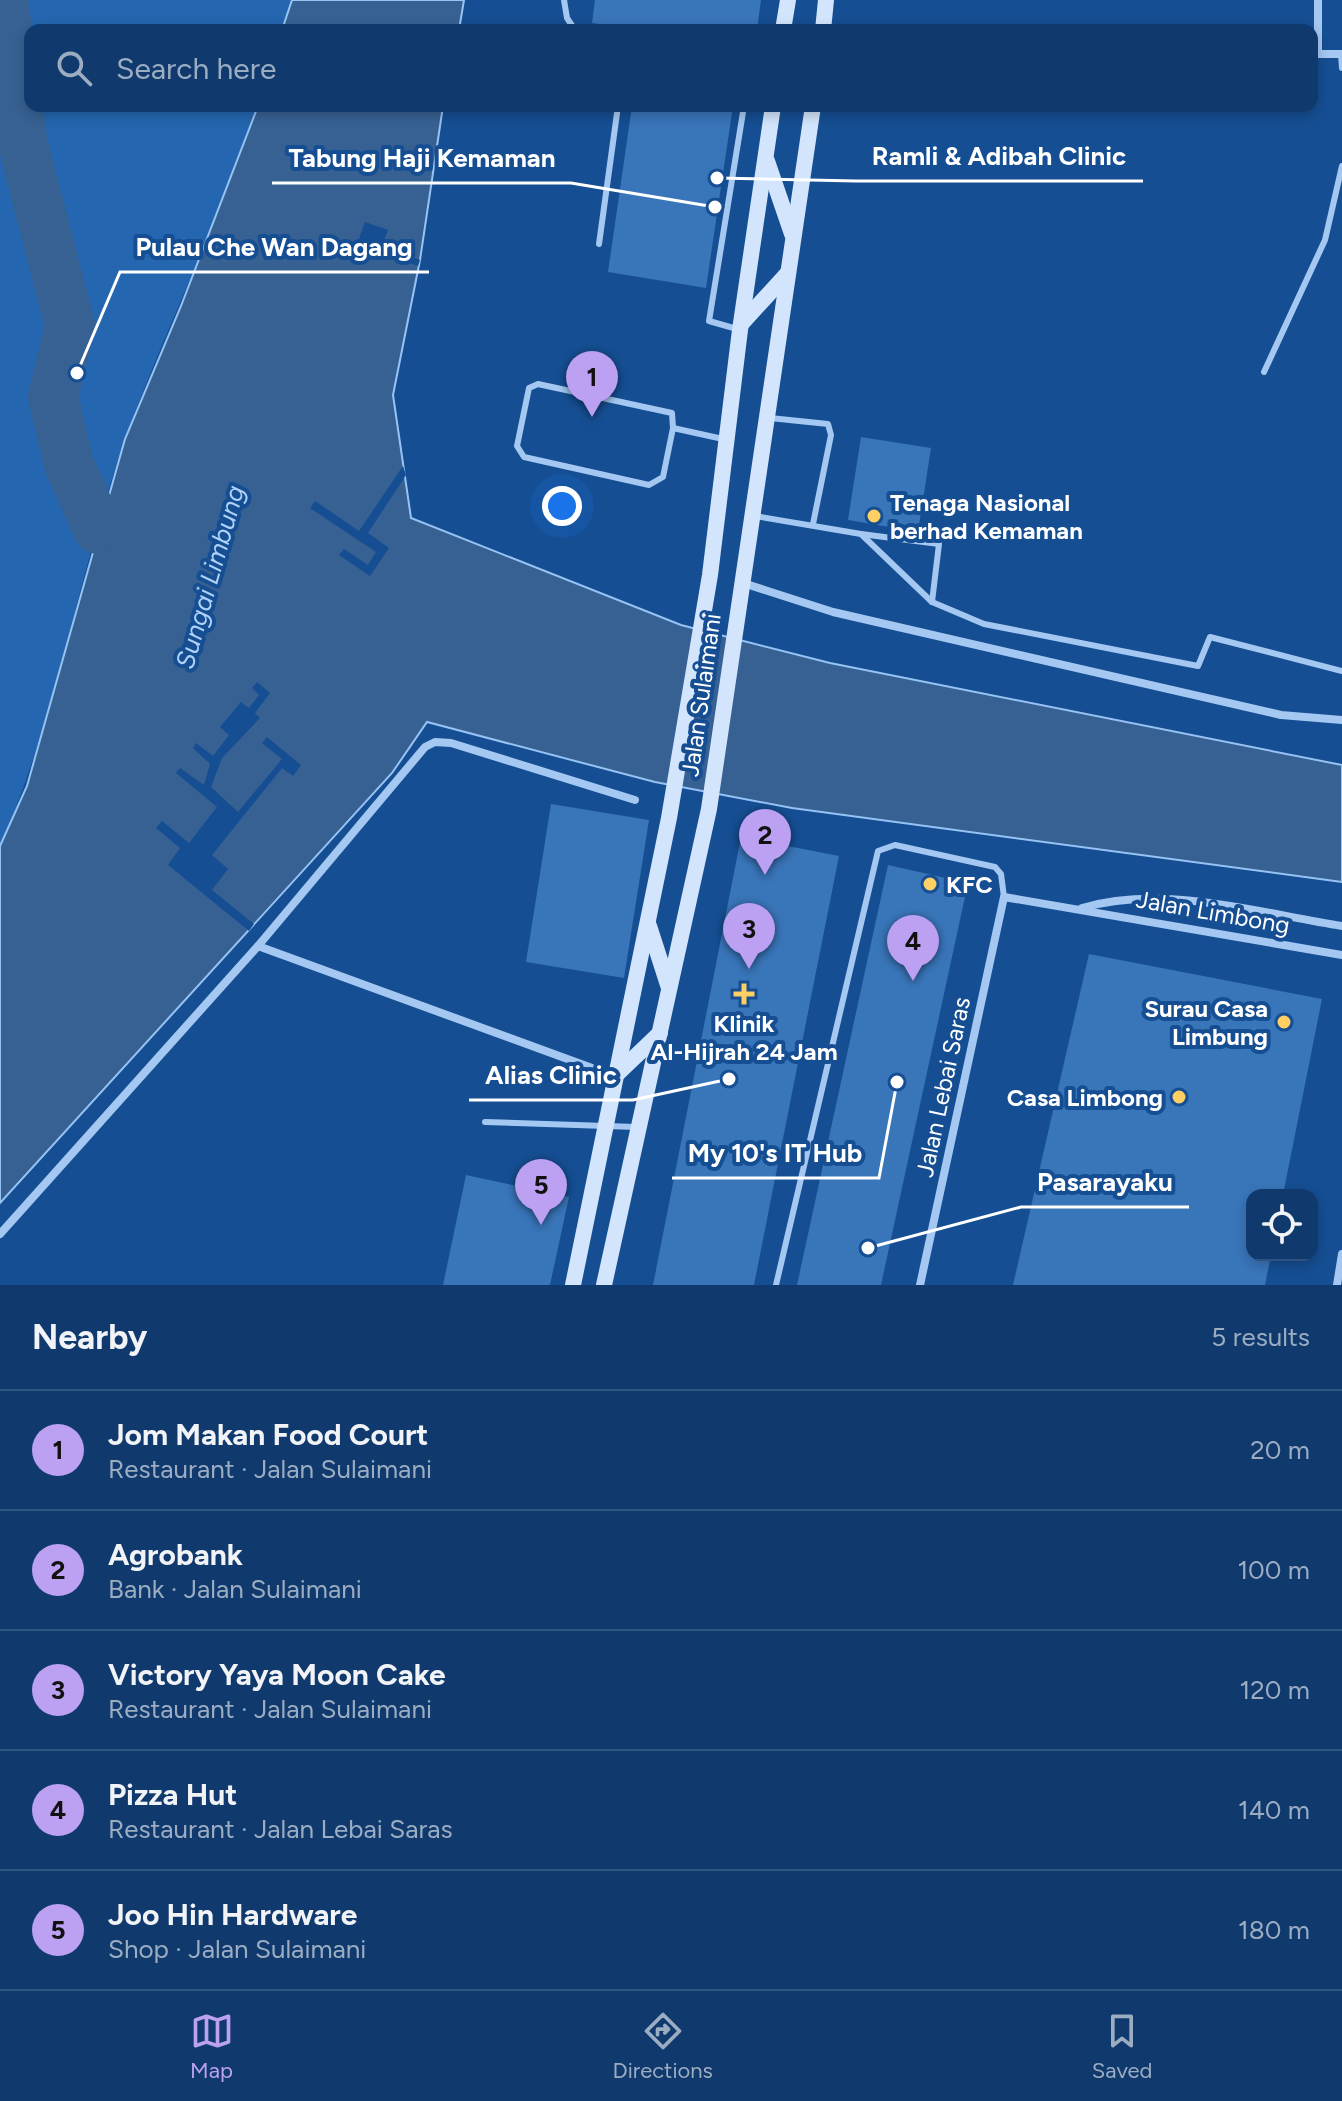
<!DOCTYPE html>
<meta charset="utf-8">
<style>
:root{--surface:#103a6e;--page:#194173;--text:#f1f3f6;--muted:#9cadc2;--line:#305481;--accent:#bca0f2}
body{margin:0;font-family:Figtree,sans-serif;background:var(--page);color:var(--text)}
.controls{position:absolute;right:24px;bottom:24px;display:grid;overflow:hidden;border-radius:16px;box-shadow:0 4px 12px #0003}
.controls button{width:72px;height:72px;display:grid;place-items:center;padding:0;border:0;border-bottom:2px solid var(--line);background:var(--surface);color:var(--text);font:40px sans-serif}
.you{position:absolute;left:562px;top:506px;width:28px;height:28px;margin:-20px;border:6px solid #fff;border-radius:50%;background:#1a73e8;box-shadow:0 0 0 12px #1a73e833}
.badge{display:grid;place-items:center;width:52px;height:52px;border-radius:50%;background:var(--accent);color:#111;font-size:26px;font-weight:700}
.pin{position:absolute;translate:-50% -66px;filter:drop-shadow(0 2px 4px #0008)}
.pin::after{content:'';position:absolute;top:42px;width:28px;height:24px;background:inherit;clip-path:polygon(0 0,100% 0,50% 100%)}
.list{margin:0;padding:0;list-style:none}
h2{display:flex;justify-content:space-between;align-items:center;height:104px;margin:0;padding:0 32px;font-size:34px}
h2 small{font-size:26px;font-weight:400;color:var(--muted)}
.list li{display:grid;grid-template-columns:52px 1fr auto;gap:24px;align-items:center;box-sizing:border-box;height:120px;padding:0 32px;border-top:2px solid var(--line)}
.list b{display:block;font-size:30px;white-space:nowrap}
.list p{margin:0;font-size:26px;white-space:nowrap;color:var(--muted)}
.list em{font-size:26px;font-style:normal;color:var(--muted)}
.icon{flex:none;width:44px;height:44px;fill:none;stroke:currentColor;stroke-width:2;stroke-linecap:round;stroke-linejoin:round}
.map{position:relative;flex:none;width:1342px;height:1285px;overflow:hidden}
.search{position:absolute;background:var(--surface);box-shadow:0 4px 12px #0003;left:24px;right:24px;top:24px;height:88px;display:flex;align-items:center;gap:20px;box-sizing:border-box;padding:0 28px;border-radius:16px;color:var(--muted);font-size:30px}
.sheet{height:704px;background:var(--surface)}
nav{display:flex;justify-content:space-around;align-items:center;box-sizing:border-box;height:112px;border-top:2px solid var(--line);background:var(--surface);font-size:22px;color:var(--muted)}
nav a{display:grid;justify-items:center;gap:4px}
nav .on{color:var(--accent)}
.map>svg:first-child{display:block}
.green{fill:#2466af}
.water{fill:#376193;stroke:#96c3f4;stroke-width:2}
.pier{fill:#154e92}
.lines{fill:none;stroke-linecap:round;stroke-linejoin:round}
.river{stroke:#376193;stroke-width:50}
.building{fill:#3975b9}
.lane{stroke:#a4c8f1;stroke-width:6}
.street{stroke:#a4c8f1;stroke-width:8}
.secondary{stroke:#d2e5fc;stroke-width:16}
.poi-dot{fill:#ffcf63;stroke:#154e92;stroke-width:3}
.labels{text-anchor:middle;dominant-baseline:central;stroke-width:8;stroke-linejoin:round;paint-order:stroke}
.poi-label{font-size:24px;font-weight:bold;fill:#fff;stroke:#154e92;text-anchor:start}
.street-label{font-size:24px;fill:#fff;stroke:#154e92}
.water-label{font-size:26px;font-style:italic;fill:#b0d2f8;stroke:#154e92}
.leader{fill:none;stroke:#fff;stroke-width:3}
.callout-dot{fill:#fff;stroke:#154e92;stroke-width:3}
.callout-label{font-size:26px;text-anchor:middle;font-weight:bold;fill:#fff;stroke:#154e92;stroke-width:8;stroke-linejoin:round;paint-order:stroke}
</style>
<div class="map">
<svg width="1342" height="1285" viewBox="0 0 1342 1285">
<rect width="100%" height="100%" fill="#154e92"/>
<path class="green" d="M0,0H292L282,30H30V106H258C221,220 165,327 125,440C78,573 57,717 0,846Z"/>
<g class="water">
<polygon points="292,0 464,0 459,30 282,30"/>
<polygon points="258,106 443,106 420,260 393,395 411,518 681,625 830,663 1342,765 1342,882 792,808 655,782 427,722 392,773 0,1203 0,846 27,786 125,439 181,306"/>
</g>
<g class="pier">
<polygon points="365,222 388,230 382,246 420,260 418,266 357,244"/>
<polygon points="403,466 406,475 368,533 389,548 370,576 339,555 344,549 368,565 376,552 310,508 315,501 359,531"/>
<polygon points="257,682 270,693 255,713 260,718 222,758 211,787 238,812 282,759 262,743 267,737 301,765 293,776 282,768 212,855 228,869 212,890 254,924 249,931 168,865 180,848 156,828 162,821 189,843 217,807 176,773 180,768 204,785 210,764 193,748 196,743 213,756 229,735 220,727 241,702 249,708 259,695 252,688"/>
</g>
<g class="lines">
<polyline class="river" points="3,0 23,144 70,326 53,397 69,464 98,529"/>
</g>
<g class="building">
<polygon points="595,0 761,0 757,30 641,30 592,23"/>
<polygon points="632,106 733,106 706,288 608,272"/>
<polygon points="861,437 931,448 918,532 848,520"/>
<polygon points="551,804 649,820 624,978 526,962"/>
<polygon points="741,837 839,856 754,1285 653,1285"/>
<polygon points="888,865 968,883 881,1285 797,1285"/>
<polygon points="1089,954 1322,999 1283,1195 1252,1195 1252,1255 1271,1255 1265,1285 1013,1285"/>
<polygon points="466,1175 569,1197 550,1285 443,1285"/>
</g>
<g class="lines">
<g class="lane">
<polyline points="564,0 567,18 575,30"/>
<polyline points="1341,54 1342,68"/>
<polyline points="599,244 618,106"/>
<polyline points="737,329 709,321 744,106"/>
<polyline points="1264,372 1325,240 1342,166"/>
<polyline points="770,418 828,424 831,435 813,524"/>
<polyline points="673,428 672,413 538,384 529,388 517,446 524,457 649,485 663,477 673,428 723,439"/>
<polyline points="755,516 861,534 932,602 984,624 1198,666 1210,637 1342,671"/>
<polyline points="861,534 939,544 932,602"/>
<polyline points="485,1122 636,1127"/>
<polyline points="776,1285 878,851 895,845 995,867 1001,874 1004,897"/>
</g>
<g class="street">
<polyline points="1318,0 1318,54"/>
<polyline points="1312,54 1342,54"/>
<polyline points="743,583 833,612 1281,715 1342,720"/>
<path d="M1082,908C1165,884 1258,913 1342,926"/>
<polyline points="258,946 614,1076"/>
<polyline points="0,1234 258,946 425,747 435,742 451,743 635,800"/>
<polyline points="920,1285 1004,897 1342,955"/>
<polyline points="1337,1285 1342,1254"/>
</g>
<g class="secondary">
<polyline points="783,30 788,0"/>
<polyline points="823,30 826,0"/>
<polyline points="767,161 792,234"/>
<polyline points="742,323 787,274"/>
<polyline points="649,926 669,988"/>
<polyline points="616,1075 660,1033"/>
<polyline points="573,1285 669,818 710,575 740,330 773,106"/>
<polyline points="604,1285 709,809 813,106"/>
</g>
</g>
<g class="poi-dot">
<circle cx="874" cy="516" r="8"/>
<circle cx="930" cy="884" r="8"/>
<path d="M740 982h8v8h8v8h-8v8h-8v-8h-8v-8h8z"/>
<circle cx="1284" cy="1022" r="8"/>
<circle cx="1179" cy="1097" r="8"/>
</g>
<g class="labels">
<g class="poi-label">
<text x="890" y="502">Tenaga Nasional<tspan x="890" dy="28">berhad Kemaman</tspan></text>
<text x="946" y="884">KFC</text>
<text x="1268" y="1008" text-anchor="end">Surau Casa<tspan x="1268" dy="28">Limbung</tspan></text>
<text x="744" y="1023" text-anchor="middle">Klinik<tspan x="744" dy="28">Al-Hijrah 24 Jam</tspan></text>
<text x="1163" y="1097" text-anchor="end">Casa Limbong</text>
</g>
<g class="street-label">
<text transform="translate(701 695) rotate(-82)">Jalan Sulaimani</text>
<text transform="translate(1213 912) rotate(10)">Jalan Limbong</text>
<text transform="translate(943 1087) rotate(-78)">Jalan Lebai Saras</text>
</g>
<g class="water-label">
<text transform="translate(210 577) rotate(-74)">Sungai Limbung</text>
</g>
</g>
<path class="leader" d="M717 178L856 181H1143M715 207L571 183H272M77 373L120 272H429M729 1079L633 1100H469M897 1082L879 1178H672M868 1248L1021 1207H1189"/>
<g class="callout-dot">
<circle cx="717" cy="178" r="8"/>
<circle cx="715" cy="207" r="8"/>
<circle cx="77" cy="373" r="8"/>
<circle cx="729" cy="1079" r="8"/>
<circle cx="897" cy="1082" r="8"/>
<circle cx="868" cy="1248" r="8"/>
</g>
<g class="callout-label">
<text x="999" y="165">Ramli &amp; Adibah Clinic</text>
<text x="422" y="167">Tabung Haji Kemaman</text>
<text x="274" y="256">Pulau Che Wan Dagang</text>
<text x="551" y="1084">Alias Clinic</text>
<text x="775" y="1162">My 10's IT Hub</text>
<text x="1105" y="1191">Pasarayaku</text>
</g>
</svg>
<div class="controls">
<button><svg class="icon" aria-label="locate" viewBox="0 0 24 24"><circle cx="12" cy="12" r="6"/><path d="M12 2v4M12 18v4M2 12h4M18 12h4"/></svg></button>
</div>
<div class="you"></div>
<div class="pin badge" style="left:592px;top:417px">1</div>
<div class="pin badge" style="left:765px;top:875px">2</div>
<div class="pin badge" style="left:749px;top:969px">3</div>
<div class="pin badge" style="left:913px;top:981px">4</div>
<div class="pin badge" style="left:541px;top:1225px">5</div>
<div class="search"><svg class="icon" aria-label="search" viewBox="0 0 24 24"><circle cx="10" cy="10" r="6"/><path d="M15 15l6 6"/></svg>Search here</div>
</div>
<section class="sheet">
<h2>Nearby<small>5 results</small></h2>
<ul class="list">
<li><span class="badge">1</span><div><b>Jom Makan Food Court</b><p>Restaurant · Jalan Sulaimani</p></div><em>20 m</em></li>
<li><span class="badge">2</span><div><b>Agrobank</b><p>Bank · Jalan Sulaimani</p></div><em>100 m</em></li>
<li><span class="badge">3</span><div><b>Victory Yaya Moon Cake</b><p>Restaurant · Jalan Sulaimani</p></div><em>120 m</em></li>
<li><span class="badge">4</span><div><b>Pizza Hut</b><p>Restaurant · Jalan Lebai Saras</p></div><em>140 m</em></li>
<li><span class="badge">5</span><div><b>Joo Hin Hardware</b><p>Shop · Jalan Sulaimani</p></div><em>180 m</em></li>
</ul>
</section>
<nav>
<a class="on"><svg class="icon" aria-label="map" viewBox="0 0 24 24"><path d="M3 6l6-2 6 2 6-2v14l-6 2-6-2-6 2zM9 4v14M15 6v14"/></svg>Map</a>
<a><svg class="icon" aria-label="directions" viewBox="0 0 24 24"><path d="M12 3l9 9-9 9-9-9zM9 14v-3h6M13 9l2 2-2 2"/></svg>Directions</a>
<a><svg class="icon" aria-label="saved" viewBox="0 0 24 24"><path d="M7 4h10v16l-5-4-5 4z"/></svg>Saved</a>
</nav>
